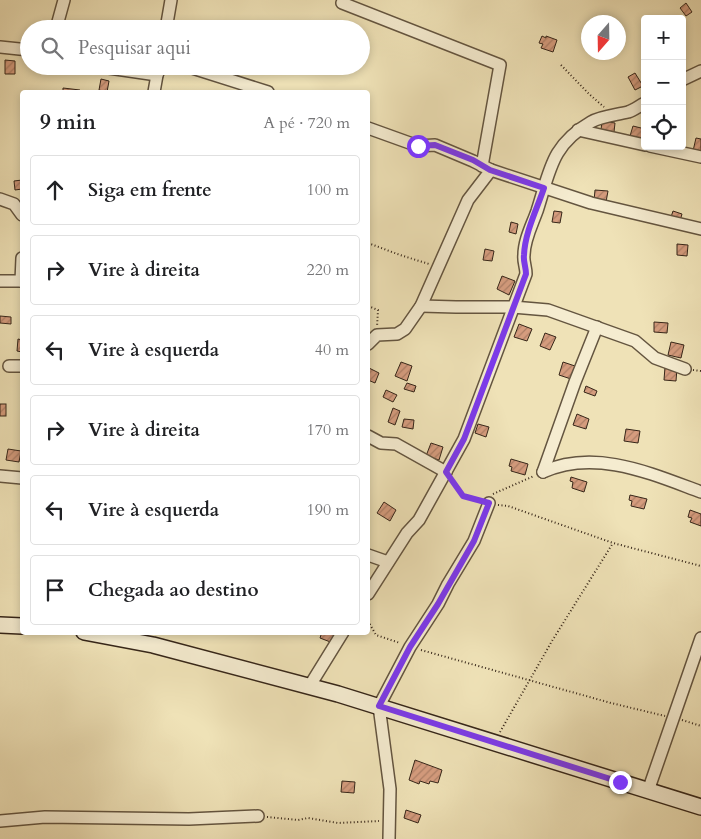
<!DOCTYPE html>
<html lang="pt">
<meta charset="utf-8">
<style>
:root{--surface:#fff;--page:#f6f6f6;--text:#202124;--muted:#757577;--line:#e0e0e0}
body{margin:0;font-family:Cardo,serif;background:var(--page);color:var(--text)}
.controls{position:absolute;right:15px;top:15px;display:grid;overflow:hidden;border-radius:5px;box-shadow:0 2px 8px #0003}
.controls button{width:45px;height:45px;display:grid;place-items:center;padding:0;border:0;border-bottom:1px solid var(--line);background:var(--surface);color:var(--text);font:25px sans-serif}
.compass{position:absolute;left:581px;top:15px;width:45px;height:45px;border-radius:50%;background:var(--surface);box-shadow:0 2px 8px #0003;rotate:200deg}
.stop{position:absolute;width:15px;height:15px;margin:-11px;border:4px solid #7c3aed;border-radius:50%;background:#fff}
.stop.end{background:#7c3aed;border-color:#fff;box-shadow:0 1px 5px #0008}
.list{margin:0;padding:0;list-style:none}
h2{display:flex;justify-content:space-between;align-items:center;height:65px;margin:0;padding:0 20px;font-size:21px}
h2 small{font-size:16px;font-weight:400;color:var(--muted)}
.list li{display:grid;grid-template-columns:32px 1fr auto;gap:15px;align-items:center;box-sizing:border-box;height:70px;margin:0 10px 10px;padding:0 10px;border:1px solid var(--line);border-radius:5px}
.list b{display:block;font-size:19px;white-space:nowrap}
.list em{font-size:16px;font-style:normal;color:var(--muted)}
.icon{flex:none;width:28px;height:28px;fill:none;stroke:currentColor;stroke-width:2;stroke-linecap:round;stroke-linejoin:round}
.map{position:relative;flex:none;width:701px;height:839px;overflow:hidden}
.search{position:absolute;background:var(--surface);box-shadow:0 2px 8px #0003;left:20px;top:20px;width:350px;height:55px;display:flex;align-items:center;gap:12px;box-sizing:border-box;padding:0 18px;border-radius:28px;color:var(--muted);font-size:19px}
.panel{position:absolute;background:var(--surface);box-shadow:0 2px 8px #0003;left:20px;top:90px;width:350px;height:545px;border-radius:5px}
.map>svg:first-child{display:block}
.building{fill:url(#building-hatch);stroke:#362619}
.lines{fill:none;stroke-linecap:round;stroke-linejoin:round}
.minor-casing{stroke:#645540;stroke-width:14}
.secondary-casing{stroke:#362619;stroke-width:18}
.path{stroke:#362619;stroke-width:2;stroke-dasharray:1 2.5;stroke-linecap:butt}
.minor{stroke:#f5ecd0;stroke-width:11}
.secondary{stroke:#f5ecd0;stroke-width:15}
.route{stroke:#7c3aed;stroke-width:6}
</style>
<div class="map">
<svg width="701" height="839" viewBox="0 0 701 839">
<defs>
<pattern id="building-hatch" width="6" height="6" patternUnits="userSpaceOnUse" patternTransform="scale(1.25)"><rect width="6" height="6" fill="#d59c7e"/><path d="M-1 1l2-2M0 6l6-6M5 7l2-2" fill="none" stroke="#ae7f66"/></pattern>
</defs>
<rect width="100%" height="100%" fill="#efe2b7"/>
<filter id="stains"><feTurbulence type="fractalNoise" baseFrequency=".004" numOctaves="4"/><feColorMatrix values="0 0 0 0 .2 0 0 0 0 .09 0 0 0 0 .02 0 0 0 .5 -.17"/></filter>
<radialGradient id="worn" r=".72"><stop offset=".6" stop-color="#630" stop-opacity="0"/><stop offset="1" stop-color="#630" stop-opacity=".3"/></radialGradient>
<g class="building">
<polygon points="686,3 692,12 686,16 680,8"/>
<polygon points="542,36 546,38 546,36 557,40 553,52 541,48 543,44 539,43"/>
<polygon points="5,60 15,61 15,74 5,74"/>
<polygon points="635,73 643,86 635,90 628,77"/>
<polygon points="101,79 109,81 107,92 99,90"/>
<polygon points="63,88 80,90 80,92 63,92"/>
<polygon points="602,121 615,123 614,132 601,130"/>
<polygon points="633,126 645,129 644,139 630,136"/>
<polygon points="696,138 701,139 701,153 693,151"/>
<polygon points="22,180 22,189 15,190 14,181"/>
<polygon points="595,190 608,191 606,202 594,201"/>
<polygon points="554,211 562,212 560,223 552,222"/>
<polygon points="673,211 682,214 679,224 670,220"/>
<polygon points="511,222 518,224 516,234 509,232"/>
<polygon points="677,244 688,245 687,256 677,255"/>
<polygon points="485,249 494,251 492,261 483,260"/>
<polygon points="502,276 515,281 509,295 497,289"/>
<polygon points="0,316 11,317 11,324 0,323"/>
<polygon points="654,322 668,323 667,333 654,332"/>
<polygon points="519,324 532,329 527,341 514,337"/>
<polygon points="545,333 556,337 550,350 540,346"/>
<polygon points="18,339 22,340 22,352 17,351"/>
<polygon points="671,342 684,345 681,358 668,355"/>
<polygon points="401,362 412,366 407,381 395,376"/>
<polygon points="563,362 578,367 574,380 559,375"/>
<polygon points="665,367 677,368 676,381 664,380"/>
<polygon points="369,368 379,373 375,383 368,380"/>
<polygon points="407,383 416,386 414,392 404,389"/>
<polygon points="586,386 597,391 595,396 584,392"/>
<polygon points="386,390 397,395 393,402 383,397"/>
<rect x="0" y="404" width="6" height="12"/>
<polygon points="393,408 400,411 395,425 388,422"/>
<polygon points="577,414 589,419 586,429 573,425"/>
<polygon points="404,419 414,420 413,429 402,427"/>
<polygon points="478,424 489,427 486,437 475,433"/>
<polygon points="626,429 640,431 638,443 624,441"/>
<polygon points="431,443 443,447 439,460 426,456"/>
<polygon points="8,449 21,451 19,462 6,460"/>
<polygon points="511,459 528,464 525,475 511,471 512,467 509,466"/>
<polygon points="571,477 587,482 584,492 572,488 573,482 570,481"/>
<polygon points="630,495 647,499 644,509 631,506 632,501 629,500"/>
<polygon points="384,502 396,510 390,521 377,513"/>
<polygon points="690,510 701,514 701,526 690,522 692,518 688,517"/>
<polygon points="322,632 336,633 333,643 320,638"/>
<polygon points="415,760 442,770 438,783 430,781 429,784 420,781 419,784 409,780"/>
<polygon points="342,781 355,782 354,793 341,792"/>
<polygon points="406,810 421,815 418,823 404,818"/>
</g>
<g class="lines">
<defs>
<g id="minor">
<polyline points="342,3 500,65 482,166"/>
<polyline points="56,29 64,0"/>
<polyline points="166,29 171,0"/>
<polyline points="0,47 29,50"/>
<polyline points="95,66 157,75"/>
<polyline points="186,66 268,92"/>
<polyline points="682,80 701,71"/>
<polyline points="154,92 157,75 161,66"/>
<polyline points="368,128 418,146 435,145 473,161 491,170 591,203 701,229"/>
<polyline points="578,130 645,145"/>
<polyline points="650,146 701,157"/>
<polyline points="0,199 14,204 22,215"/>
<polyline points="0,281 22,281"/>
<polyline points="21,281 22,258"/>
<polyline points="421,306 456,307 513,307 548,310 635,341 655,358 685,369"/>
<polyline points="368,344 377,335 397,334 405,329 421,306 468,200 491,170"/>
<polyline points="9,366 22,366"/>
<polyline points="368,436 381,443 396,444 446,472"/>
<path d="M543,472C595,448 652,474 701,492"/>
<polyline points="543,472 575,382 597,327"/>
<polyline points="0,476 22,478"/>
<polyline points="368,555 388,562"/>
<path d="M368,594L407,533L419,520L464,439L526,274C526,267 523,261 524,255C524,240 532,225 537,211C550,171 551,145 591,122C601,116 616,115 628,112C634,110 639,106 645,103"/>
<polyline points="309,687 343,632"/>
<polyline points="648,791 701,638"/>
<polyline points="0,821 45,817 189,819 258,816"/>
<polyline points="389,839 390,789 379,706 410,647 438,604 448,584 474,541 489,503"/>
</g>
<g id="secondary">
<polyline points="0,625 22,626"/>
<polyline points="84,632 153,645 338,694 701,807"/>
</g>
</defs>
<use href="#minor" class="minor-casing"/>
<use href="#secondary" class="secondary-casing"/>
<g class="path">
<polyline points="561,65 589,94 604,107"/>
<polyline points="368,243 400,255 429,264"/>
<polyline points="368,306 378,310 377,327"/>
<polyline points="693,370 701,371"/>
<polyline points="452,481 463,496 478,501"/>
<polyline points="493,494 534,476"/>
<polyline points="498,505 508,506 613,543 701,566"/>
<polyline points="368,621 376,635 400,643"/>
<polyline points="421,650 611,703 665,716"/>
<polyline points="682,720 701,726"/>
<polyline points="500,732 552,641 613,543"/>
<polyline points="267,817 298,820 308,818 338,823 379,821"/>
</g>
<use href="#minor" class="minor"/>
<use href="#secondary" class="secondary"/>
</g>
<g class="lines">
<path class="route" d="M418,146L435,145L473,160L490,170L544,188C537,209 525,232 524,255C523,261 526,267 526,274L464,439L446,472L463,496L489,503L474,541L438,604L410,647L379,706L620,782"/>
</g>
<rect width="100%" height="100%" filter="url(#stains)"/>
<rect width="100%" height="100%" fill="url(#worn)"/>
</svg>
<div class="controls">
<button>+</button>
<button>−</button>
<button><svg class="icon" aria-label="locate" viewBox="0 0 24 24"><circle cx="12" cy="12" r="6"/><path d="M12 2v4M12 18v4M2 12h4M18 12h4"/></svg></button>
</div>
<svg class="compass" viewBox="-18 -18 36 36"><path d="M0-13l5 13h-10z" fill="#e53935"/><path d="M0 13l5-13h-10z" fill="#757577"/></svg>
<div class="stop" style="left:418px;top:146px"></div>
<div class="stop end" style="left:620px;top:782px"></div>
<div class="search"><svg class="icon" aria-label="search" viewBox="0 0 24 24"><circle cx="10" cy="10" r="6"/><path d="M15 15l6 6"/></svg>Pesquisar aqui</div>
<section class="panel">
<h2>9 min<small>A pé · 720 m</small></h2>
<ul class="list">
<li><svg class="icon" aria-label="ahead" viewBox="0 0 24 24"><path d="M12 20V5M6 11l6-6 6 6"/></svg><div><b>Siga em frente</b></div><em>100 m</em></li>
<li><svg class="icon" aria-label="right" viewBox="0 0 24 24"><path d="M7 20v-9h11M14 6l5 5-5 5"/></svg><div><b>Vire à direita</b></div><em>220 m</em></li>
<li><svg class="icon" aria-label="left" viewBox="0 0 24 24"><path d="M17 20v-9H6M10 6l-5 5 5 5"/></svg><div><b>Vire à esquerda</b></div><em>40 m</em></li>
<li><svg class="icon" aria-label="right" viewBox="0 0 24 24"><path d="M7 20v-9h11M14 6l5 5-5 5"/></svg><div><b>Vire à direita</b></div><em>170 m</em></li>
<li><svg class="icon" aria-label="left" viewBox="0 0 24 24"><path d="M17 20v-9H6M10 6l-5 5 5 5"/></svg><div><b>Vire à esquerda</b></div><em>190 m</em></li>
<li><svg class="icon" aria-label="arrive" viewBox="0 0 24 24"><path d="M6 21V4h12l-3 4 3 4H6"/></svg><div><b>Chegada ao destino</b></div></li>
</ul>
</section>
</div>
